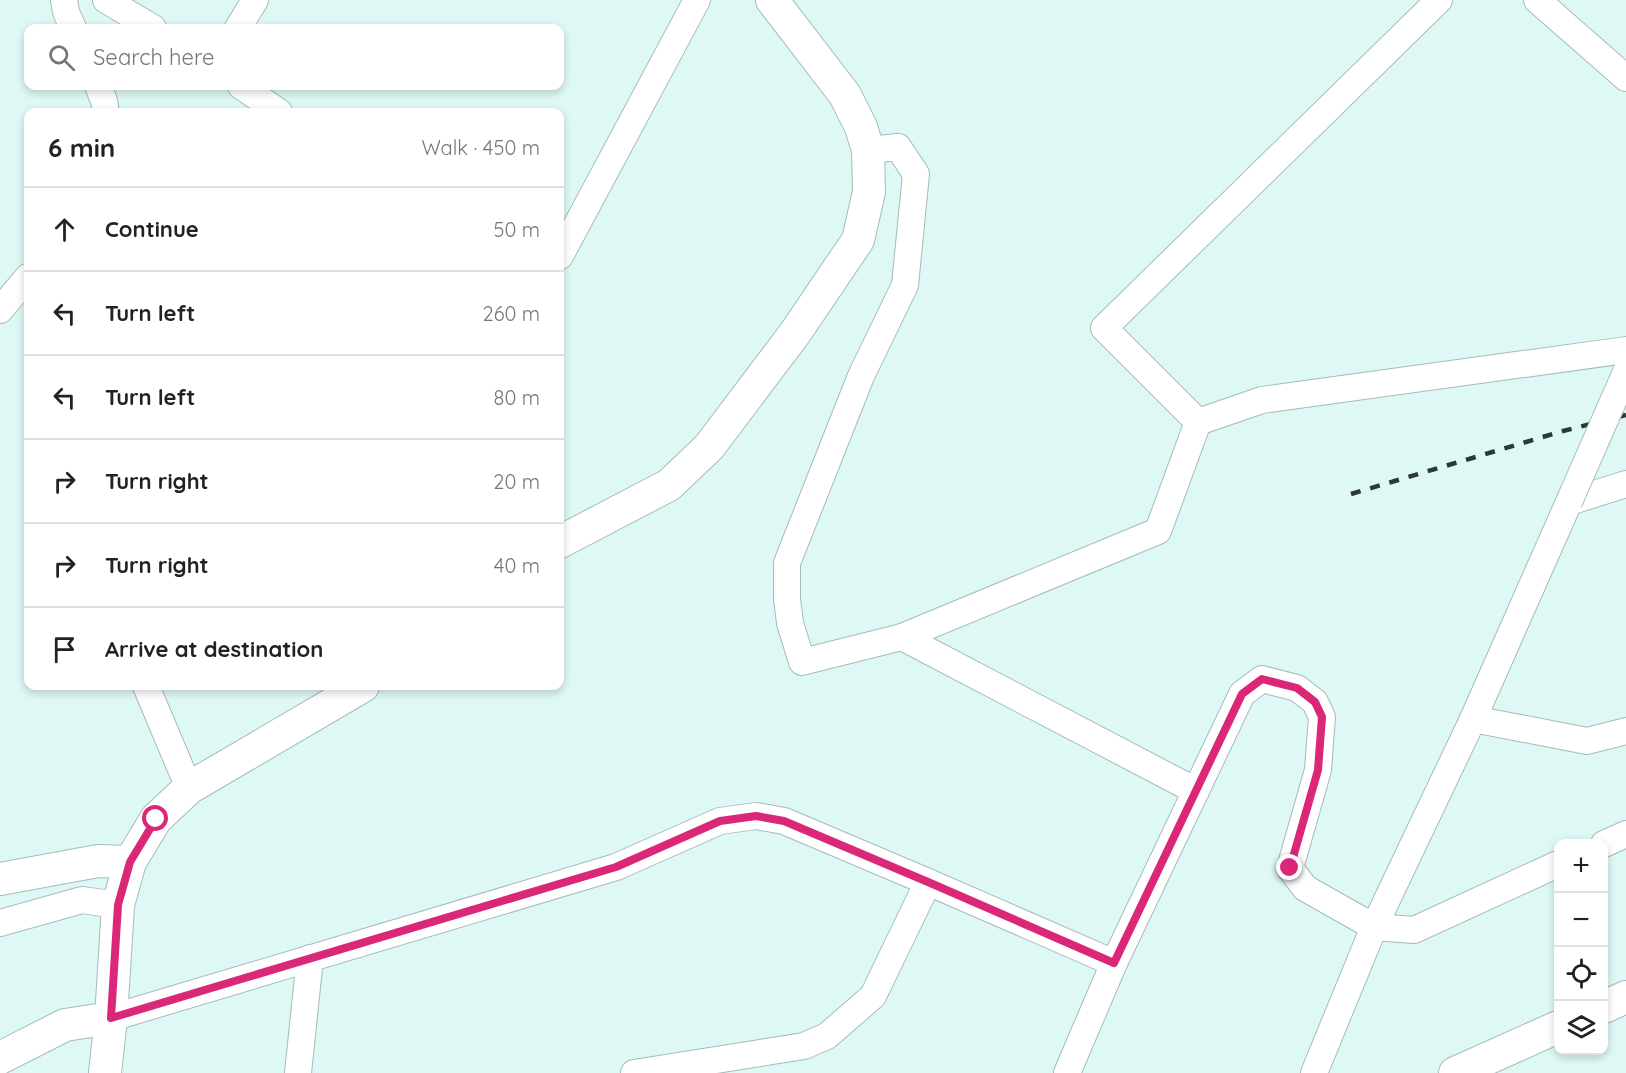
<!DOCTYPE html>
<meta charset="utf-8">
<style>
:root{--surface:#fff;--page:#f6f6f6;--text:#222;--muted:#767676;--line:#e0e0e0}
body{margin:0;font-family:Quicksand,sans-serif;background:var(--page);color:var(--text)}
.controls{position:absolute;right:18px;bottom:18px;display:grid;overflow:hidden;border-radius:12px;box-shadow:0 3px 9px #0003}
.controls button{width:54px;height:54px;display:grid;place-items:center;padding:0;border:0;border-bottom:2px solid var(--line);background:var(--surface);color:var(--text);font:30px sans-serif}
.stop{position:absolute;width:18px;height:18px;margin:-14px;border:4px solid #db2777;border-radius:50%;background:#fff}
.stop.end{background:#db2777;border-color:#fff;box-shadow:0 2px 6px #0008}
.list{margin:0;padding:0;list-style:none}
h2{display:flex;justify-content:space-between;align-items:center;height:78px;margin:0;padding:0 24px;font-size:26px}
h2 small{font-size:20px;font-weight:400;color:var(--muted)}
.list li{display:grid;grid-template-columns:39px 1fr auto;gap:18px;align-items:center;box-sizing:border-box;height:84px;padding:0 24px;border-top:2px solid var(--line)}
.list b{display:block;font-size:22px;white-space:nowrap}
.list em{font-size:20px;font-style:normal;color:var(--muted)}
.icon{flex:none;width:33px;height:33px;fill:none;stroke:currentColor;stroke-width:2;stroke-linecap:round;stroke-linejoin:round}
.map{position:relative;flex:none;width:1626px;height:1073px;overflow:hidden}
.search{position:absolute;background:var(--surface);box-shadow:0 3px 9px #0003;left:24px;top:24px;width:540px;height:66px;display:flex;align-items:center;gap:15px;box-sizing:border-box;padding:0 21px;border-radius:12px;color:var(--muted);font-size:22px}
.panel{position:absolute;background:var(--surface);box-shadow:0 3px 9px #0003;left:24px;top:108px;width:540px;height:582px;border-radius:12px}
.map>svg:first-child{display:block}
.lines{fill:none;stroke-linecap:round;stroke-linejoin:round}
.minor-casing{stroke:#a4bcb9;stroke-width:28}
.tertiary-casing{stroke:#a4bcb9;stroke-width:34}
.minor{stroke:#fff;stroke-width:26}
.tertiary{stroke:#fff;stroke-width:32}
.rail{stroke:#2d3837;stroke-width:4.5;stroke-dasharray:10 10;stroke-linecap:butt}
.minor-bridge-casing{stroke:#a4bcb9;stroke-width:28;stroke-linecap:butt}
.minor-bridge{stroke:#fff;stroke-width:26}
.route{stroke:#db2777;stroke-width:8}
</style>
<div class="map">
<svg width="1626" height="1073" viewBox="0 0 1626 1073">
<rect width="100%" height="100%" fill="#def8f5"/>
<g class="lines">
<defs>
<g id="minor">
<polyline points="64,0 66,12 73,28"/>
<polyline points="106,0 153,28"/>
<polyline points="1537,0 1626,78"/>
<polyline points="238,28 255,0"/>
<polyline points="98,86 104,101 106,112"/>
<polyline points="241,86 279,112"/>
<polyline points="868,150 898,147 916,174 905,285 861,376 787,563 787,599 790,623 802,662 902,637 1158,531 1198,422"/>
<polyline points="560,256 697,0"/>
<polyline points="0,310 28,277"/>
<polyline points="1198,422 1104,328 1439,0"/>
<polyline points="1198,422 1262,400 1626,350"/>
<polyline points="902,637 1196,791"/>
<polyline points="146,686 189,788"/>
<polyline points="1473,719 1587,741 1626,731"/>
<polyline points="1604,844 1626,834"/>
<polyline points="0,923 82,900 118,905"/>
<polyline points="111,1018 616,867 720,821 756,816 784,821 928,882 1114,963"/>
<polyline points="298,1073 310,958"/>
<polyline points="634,1073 804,1046 827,1036 873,996 928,882"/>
<polyline points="1067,1073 1114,963 1242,694 1262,679 1297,688 1315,702 1322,717 1318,770 1290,868 1305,888 1374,927 1414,930 1558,864"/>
<polyline points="1314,1073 1374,927 1473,719 1569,502 1626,484"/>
</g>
<g id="tertiary">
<polyline points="560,542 669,485 709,447 795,333 858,240 869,192 868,150 861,127 845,95 772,0"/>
<polyline points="0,879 98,861 130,862"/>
<polyline points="1604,1007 1626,997"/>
<polyline points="0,1058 65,1025 111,1018"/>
<polyline points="105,1073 111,1018 118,905 130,862 156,819 189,788 363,686"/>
<polyline points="1455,1073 1558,1027"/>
</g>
</defs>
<use href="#minor" class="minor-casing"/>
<use href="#tertiary" class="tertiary-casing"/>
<use href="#minor" class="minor"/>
<use href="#tertiary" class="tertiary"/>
<polyline class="rail" points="1351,494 1563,431 1626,415"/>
<defs>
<polyline id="minor-bridge" points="1569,502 1626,372"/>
</defs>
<use href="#minor-bridge" class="minor-bridge-casing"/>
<use href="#minor-bridge" class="minor-bridge"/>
</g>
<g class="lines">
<polyline class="route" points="156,819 130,862 118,905 111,1018 616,867 720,821 756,816 784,821 928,882 1114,963 1242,694 1262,679 1297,688 1315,702 1322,717 1318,770 1290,868"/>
</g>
</svg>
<div class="controls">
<button>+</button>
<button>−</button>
<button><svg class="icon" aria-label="locate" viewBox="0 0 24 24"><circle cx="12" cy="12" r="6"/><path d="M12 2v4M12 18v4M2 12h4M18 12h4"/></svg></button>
<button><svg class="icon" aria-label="layers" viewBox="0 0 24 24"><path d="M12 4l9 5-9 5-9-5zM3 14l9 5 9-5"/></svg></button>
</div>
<div class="stop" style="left:156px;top:819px"></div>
<div class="stop end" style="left:1290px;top:868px"></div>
<div class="search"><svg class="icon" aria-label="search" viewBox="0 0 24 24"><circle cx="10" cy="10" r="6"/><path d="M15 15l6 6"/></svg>Search here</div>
<section class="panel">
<h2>6 min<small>Walk · 450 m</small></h2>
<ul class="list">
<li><svg class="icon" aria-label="ahead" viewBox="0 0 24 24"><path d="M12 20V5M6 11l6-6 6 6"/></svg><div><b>Continue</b></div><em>50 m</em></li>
<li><svg class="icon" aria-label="left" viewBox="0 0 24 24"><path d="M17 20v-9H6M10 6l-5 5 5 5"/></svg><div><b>Turn left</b></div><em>260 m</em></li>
<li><svg class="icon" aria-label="left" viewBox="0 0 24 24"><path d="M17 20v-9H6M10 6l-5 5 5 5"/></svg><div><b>Turn left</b></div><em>80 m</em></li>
<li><svg class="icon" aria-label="right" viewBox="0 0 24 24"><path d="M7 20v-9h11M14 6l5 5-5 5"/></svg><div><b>Turn right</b></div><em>20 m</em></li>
<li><svg class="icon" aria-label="right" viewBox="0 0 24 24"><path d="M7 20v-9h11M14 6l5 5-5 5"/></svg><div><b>Turn right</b></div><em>40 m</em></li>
<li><svg class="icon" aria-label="arrive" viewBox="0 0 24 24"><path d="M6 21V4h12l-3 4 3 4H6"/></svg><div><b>Arrive at destination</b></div></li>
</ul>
</section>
</div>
